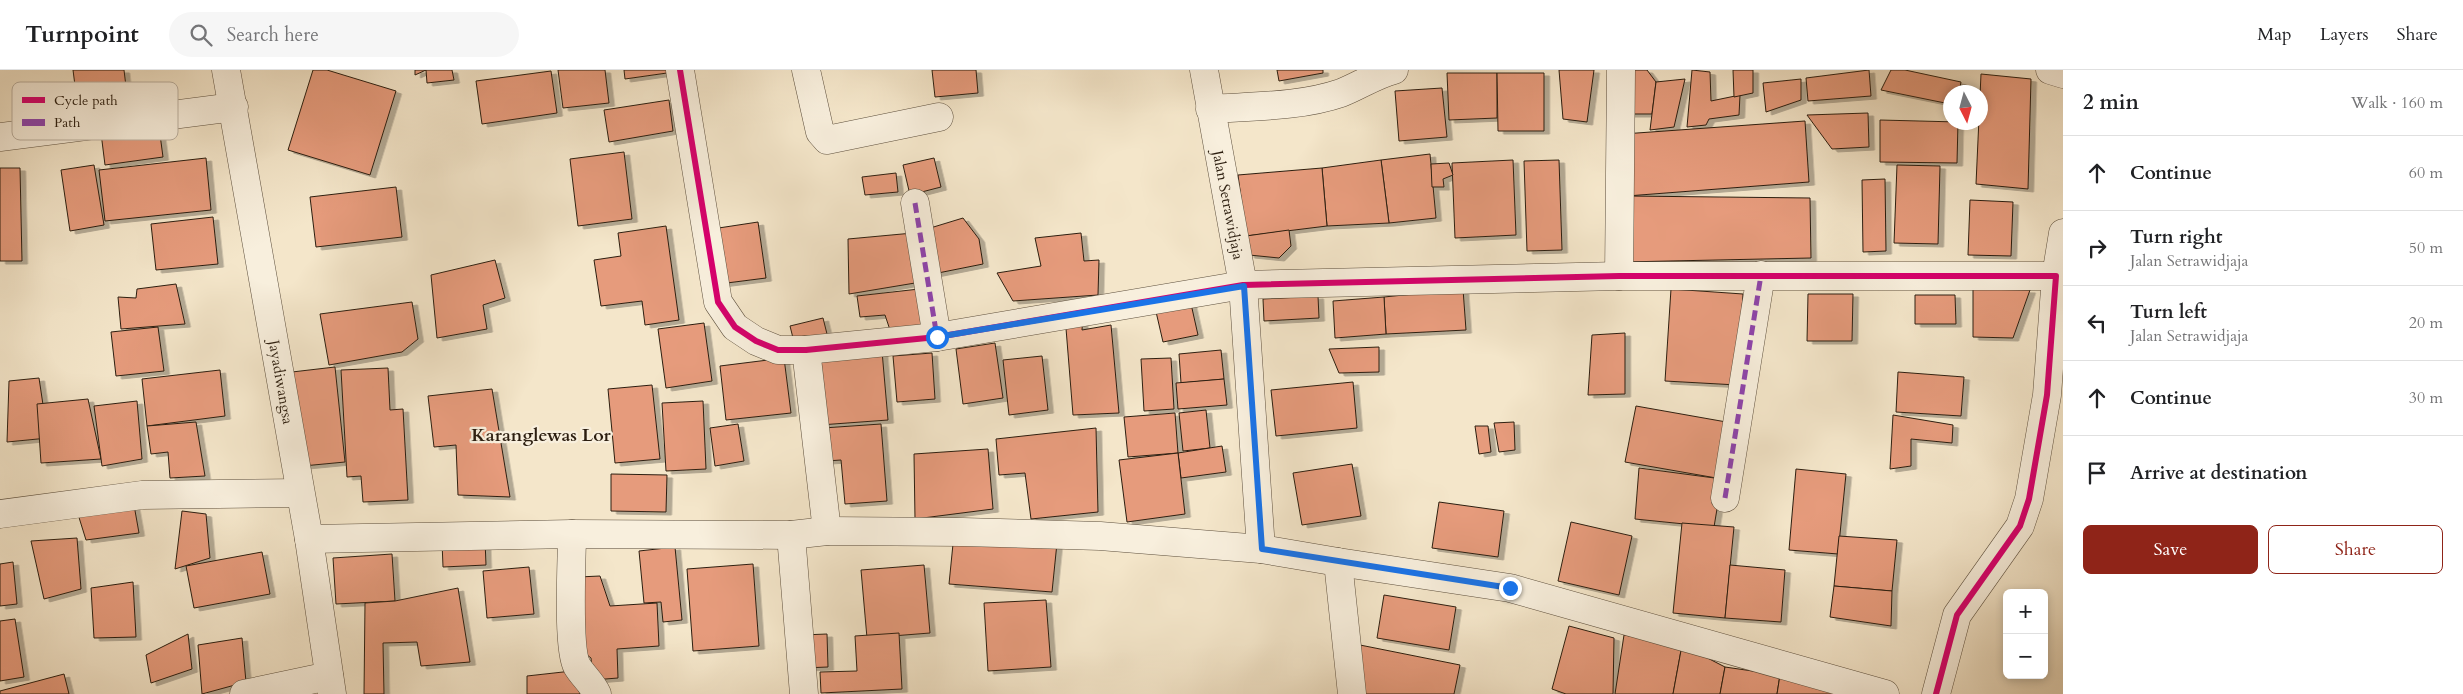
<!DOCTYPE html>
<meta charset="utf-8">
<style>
:root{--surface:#fff;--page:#f6f6f6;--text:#202124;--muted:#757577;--line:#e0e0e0;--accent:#8f2418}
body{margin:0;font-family:Cardo,serif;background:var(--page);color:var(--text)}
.controls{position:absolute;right:15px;bottom:15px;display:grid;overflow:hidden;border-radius:8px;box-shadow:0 2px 8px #0003}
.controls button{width:45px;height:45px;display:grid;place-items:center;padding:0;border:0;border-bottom:1px solid var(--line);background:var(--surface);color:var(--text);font:25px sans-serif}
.compass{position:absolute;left:1943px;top:15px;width:45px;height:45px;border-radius:50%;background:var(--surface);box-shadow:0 2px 8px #0003;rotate:174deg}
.stop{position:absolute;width:15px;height:15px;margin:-11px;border:4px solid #1a73e8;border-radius:50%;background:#fff}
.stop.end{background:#1a73e8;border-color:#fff;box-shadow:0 1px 5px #0008}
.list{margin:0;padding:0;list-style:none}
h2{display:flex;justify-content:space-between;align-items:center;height:65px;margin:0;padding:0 20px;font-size:21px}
h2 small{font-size:16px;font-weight:400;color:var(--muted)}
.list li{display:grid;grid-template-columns:32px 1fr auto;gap:15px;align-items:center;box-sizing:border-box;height:75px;padding:0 20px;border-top:1px solid var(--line)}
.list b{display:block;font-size:19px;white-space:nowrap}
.list p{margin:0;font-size:16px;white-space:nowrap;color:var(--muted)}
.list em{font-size:16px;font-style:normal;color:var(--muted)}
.actions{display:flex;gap:10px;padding:15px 20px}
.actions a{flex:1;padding:11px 0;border:1px solid var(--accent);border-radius:8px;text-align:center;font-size:18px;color:var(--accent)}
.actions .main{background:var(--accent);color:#fff}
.icon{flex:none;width:28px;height:28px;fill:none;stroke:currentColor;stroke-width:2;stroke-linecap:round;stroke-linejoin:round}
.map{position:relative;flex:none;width:2063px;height:624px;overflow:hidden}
header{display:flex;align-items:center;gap:30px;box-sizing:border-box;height:70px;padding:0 25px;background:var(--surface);border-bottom:1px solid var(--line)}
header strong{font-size:24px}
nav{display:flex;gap:28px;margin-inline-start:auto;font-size:18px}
.search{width:350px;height:45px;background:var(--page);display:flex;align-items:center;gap:12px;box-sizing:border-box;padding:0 18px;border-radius:28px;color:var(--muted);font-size:19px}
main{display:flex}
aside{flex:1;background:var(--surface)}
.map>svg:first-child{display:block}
.building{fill:#e69b7b;stroke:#2c1e10;filter:url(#shadow)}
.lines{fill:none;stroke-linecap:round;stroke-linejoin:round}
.minor-casing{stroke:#5e503e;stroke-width:29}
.tertiary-casing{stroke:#5e503e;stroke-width:29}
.minor{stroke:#f8efdd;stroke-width:28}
.tertiary{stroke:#f8efdd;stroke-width:28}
.quiet{stroke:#8e44ad;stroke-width:5;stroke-dasharray:10 5;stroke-linecap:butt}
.cycleway-casing{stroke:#f8efdd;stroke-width:9}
.cycleway{stroke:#d6006c;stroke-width:6}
.route{stroke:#1a73e8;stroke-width:6}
.labels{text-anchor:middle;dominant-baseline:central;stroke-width:4.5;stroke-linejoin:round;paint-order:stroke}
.street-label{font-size:15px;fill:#2c1e10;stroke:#f8efdd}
.quarter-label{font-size:18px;font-weight:bold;fill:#2c1e10;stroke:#f8efdd}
.key{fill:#f8efdd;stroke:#bbb0a0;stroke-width:1}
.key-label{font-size:14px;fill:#2c1e10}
</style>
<header>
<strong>Turnpoint</strong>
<div class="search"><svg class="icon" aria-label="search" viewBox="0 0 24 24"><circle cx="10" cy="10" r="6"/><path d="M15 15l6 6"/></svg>Search here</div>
<nav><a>Map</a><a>Layers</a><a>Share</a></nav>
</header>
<main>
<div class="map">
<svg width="2063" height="624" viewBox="0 0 2063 624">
<defs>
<filter id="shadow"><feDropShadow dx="5.5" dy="3" stdDeviation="0" flood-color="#0004"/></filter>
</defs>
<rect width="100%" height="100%" fill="#f4e6ca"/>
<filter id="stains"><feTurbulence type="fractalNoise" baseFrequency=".004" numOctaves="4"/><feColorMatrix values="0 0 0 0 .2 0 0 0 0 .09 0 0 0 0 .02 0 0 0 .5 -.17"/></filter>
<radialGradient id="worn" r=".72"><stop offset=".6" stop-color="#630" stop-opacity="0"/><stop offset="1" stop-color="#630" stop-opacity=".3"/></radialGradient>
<g class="building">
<polygon points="73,0 124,0 128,33 78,39"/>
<polygon points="313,0 327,0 396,21 370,105 288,80"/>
<polygon points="415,0 452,0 454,10 427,13 426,0 415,5"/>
<polygon points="558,0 605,0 609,33 563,38"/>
<polygon points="624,0 667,0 667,3 625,9"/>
<polygon points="932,0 976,0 978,23 935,27"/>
<polygon points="1277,0 1323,0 1323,3 1279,11"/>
<polygon points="1559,0 1594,0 1587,52 1563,49"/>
<polygon points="1631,0 1647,0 1656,12 1652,44 1625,44"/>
<polygon points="1692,0 1710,2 1711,31 1740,25 1739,45 1709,49 1706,55 1687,57"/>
<polygon points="1733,0 1753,0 1753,23 1734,27"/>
<polygon points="1869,0 1871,26 1808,31 1806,8"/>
<polygon points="1891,0 1905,0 1961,12 1959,22 1950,22 1950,34 1881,20"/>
<polygon points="551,1 557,43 482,54 476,11"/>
<polygon points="1447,3 1497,3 1497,48 1449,50"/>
<polygon points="1497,3 1544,3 1544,61 1498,61"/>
<polygon points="1981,4 2031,9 2028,119 1976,114"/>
<polygon points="1685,9 1674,57 1650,60 1656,12"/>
<polygon points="1801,9 1801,30 1766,42 1763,13"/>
<polygon points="1442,18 1447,67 1399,71 1395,21"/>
<polygon points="669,30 673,61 609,72 604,40"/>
<polygon points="1868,43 1869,77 1832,79 1807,45"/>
<polygon points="1880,50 1958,52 1957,93 1880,92"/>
<polygon points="1805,51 1809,112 1627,126 1623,64"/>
<polygon points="159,57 163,87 105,95 101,63"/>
<polygon points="624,82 632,149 578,156 570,89"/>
<polygon points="1430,84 1436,148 1389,153 1381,90"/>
<polygon points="206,88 211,140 105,151 99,100"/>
<polygon points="934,88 941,117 910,125 903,95"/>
<polygon points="1381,90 1389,153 1327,156 1322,98"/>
<polygon points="1513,90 1516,165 1455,168 1452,93"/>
<polygon points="1559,90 1562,180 1527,181 1524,91"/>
<polygon points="1449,93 1453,105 1443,109 1444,117 1432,117 1431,94"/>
<polygon points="94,95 104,155 70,161 61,100"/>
<polygon points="1897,95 1940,96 1938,174 1894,173"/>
<polygon points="0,98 20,98 22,191 0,191"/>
<polygon points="1322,98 1327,156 1246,166 1238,105"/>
<polygon points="896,103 898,122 865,125 862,107"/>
<polygon points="1885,109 1886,181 1863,182 1862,110"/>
<polygon points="396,117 402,167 316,177 310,127"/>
<polygon points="1627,126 1810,128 1811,188 1623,192"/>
<polygon points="1970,130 2013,132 2011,186 1968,185"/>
<polygon points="213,147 218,194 156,200 151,154"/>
<polygon points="963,148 979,169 983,194 933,204 927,159"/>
<polygon points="758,152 766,208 719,214 712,159"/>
<polygon points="666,156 679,250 645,255 642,231 601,236 594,190 621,186 618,163"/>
<polygon points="1289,160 1291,176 1279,188 1249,185 1246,166"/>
<polygon points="913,163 927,211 849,224 848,169"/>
<polygon points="1081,163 1084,191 1099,190 1098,225 1013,231 997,203 1041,196 1035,168"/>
<polygon points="495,190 505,228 483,235 487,259 437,268 431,205"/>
<polygon points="176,214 185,254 121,259 118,227 136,228 137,219"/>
<polygon points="928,218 930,252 892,266 885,245 860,247 857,226"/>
<polygon points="1463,219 1466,260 1386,264 1384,227"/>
<polygon points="1671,219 1743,224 1737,315 1665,311"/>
<polygon points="1973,219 2030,220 2013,268 1973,267"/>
<polygon points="1808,224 1853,224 1852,271 1807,271"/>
<polygon points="1189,225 1198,265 1163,272 1154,233"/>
<polygon points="1915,225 1955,225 1956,254 1915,254"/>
<polygon points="1318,226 1319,248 1264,251 1263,229"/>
<polygon points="1384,227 1386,264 1335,268 1333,231"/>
<polygon points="412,232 418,269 402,282 329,295 320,244"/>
<polygon points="1083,245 1082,260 1111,255 1119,343 1073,345 1065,246"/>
<polygon points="823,248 829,272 796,280 790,256"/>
<polygon points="704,253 712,311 666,318 658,259"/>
<polygon points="158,257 164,301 116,306 111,262"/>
<polygon points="1625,263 1625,324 1588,325 1592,265"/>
<polygon points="995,273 1003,328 963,334 956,279"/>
<polygon points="1379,277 1379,302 1339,303 1329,279"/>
<polygon points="1221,280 1224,309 1181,313 1179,284"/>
<polygon points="882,281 888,350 820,355 814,286"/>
<polygon points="932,283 935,329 897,332 893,286"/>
<polygon points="1042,286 1048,340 1009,345 1003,290"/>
<polygon points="784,288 791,343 726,350 720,296"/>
<polygon points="1171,288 1174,339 1144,341 1141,289"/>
<polygon points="335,297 345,392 303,396 292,302"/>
<polygon points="388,298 390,340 403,339 408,430 363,432 361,406 347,407 341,300"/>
<polygon points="220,300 225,346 147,356 142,309"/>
<polygon points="1898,302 1964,307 1961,346 1896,342"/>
<polygon points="39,308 48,368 7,372 9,311"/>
<polygon points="1224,309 1227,335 1178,339 1176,313"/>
<polygon points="1353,312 1357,358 1276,366 1271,320"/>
<polygon points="652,315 660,389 615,393 608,319"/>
<polygon points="492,319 510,427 458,425 456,375 434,377 428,326"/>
<polygon points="88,329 101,389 41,393 37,334"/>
<polygon points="137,331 142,389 102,396 94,336"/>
<polygon points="703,331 706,399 666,401 662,333"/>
<polygon points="1636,336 1732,353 1722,409 1625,392"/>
<polygon points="1206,340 1210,378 1183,381 1179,343"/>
<polygon points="1175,343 1178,383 1128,387 1124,347"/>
<polygon points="1893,345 1953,355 1952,373 1911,369 1911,396 1890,399"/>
<polygon points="196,352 205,406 170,408 168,382 151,384 147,356"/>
<polygon points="1514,352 1515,380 1499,382 1494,353"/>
<polygon points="738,354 744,391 715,396 710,358"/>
<polygon points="881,354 887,431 845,434 841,390 826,391 823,358"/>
<polygon points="1475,356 1488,356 1491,382 1479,384"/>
<polygon points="1096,358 1098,442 1031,449 1025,403 999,405 996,369"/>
<polygon points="1222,376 1226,402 1181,408 1178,383"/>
<polygon points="988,379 993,439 915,449 914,384"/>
<polygon points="1178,383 1185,444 1127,452 1119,390"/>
<polygon points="1352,394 1361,446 1302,455 1293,403"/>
<polygon points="1639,398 1722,409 1714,457 1635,449"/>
<polygon points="1796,399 1846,404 1838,484 1789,480"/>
<polygon points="611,404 667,405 666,442 611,441"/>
<polygon points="1439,432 1504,441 1498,487 1432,478"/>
<polygon points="134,435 139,463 86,470 77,441"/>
<polygon points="182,441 206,444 210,488 175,499"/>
<polygon points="1571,452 1632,466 1619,525 1558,511"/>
<polygon points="1682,453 1734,457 1725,548 1673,543"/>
<polygon points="954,464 1057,473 1052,522 949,514"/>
<polygon points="1839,466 1897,470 1892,521 1834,516"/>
<polygon points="77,468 81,519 44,529 31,471"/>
<polygon points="485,470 486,495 443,497 442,472"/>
<polygon points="675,477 682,550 663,552 661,532 644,533 639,481"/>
<polygon points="262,482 270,524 194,538 186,496"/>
<polygon points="392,484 395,531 336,534 333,488"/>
<polygon points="13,492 17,534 0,536 0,494"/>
<polygon points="753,494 759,576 693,581 687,499"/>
<polygon points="924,495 930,563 867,568 861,500"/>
<polygon points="1730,495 1785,500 1781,552 1725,548"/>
<polygon points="529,497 534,544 487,548 483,501"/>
<polygon points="600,506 610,536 657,533 659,576 617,579 618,608 593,610 591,588 583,582 578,507"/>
<polygon points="133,512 136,567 94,568 91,518"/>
<polygon points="1834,516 1892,521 1891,556 1830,547"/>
<polygon points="458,518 470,592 421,596 417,572 383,573 384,624 364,624 365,533 395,531"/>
<polygon points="1384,525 1456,537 1449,580 1377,568"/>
<polygon points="1046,530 1051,597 988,601 984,533"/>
<polygon points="15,549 24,607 0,611 0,551"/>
<polygon points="1569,556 1614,568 1613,624 1566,624 1552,619"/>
<polygon points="899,563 902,619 821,623 820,602 857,601 855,566"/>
<polygon points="188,564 192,599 151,613 146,585"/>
<polygon points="827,564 828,597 803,598 802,565"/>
<polygon points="1624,565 1682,575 1673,624 1615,624"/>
<polygon points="242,568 246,612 202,624 198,575"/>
<polygon points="1355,574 1460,595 1454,624 1357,624"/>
<polygon points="1682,575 1725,597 1720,624 1673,624"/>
<polygon points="1725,597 1780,605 1777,624 1720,624"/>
<polygon points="572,601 580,624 527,624 527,606"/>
<polygon points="64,604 69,624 0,624 0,621"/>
<polygon points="1780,605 1868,624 1777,624"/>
</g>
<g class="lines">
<defs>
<g id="minor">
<polyline points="680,0 718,232 735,257 756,271 778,280 806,280 937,267 1243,215 1619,206 2056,206 2047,325 2029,429 2020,456 1957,545 1936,624"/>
<polyline points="806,0 820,62 827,70 939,47"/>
<polyline points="1204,0 1243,215 1261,479 1338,492 1352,624"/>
<polyline points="2050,0 2063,4"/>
<path d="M1210,39C1253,36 1300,37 1341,23C1359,16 1375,5 1394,0"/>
<polyline points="0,67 234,37"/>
<polyline points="915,133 937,267"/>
<polyline points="2063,163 2056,206 2063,206"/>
<polyline points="1619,206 1621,0"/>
<polyline points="806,280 827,461"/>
<polyline points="1725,428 1761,205"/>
<polyline points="0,444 142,425 300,423"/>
<path d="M572,464C572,489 567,578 577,596C583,606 592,613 597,624"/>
<polyline points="791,465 804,624"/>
<polyline points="309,469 572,464 791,465 827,461 963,462 1100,466 1261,479"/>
<polyline points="1338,492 1510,518 1885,624"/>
<polyline points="244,624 329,606"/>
</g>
<polyline id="tertiary" points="226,0 309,469 332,624"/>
</defs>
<use href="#minor" class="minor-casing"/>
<use href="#tertiary" class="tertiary-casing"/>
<use href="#minor" class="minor"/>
<use href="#tertiary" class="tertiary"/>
<g class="quiet">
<polyline points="915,133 937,267"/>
<polyline points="1725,428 1761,205"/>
</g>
<defs>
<polyline id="cycleway" points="680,0 718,232 735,257 756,271 778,280 806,280 937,267 1243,215 1619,206 2056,206 2047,325 2029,429 2020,456 1957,545 1936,624"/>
</defs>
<use href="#cycleway" class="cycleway-casing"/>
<use href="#cycleway" class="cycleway"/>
</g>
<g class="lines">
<polyline class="route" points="937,267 1244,216 1262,479 1510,518"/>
</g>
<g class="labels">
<g class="street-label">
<text transform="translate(1228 135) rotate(79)">Jalan Setrawidjaja</text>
<text transform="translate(281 312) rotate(80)">Jayadiwangsa</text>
</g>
<g class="quarter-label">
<text x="541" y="365">Karanglewas Lor</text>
</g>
</g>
<rect x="12" y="12" width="166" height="58" rx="8" class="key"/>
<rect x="22" y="27" width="23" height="6" fill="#d6006c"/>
<rect x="22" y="49" width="23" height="7" fill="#8e44ad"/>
<g class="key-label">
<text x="54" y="35">Cycle path</text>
<text x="54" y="57">Path</text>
</g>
<rect width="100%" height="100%" filter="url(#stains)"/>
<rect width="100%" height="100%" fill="url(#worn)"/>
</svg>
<div class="controls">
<button>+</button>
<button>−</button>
</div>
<svg class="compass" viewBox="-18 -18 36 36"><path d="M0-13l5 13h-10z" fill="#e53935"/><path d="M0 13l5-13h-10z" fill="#757577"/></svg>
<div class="stop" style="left:937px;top:267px"></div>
<div class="stop end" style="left:1510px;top:518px"></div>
</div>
<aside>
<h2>2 min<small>Walk · 160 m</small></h2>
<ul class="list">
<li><svg class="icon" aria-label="ahead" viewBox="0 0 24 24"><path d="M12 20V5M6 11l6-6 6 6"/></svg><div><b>Continue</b></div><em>60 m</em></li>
<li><svg class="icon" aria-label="right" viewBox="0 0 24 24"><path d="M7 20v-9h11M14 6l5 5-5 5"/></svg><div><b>Turn right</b><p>Jalan Setrawidjaja</p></div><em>50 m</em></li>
<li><svg class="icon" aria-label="left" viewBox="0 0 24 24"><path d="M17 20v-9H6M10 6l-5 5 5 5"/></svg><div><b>Turn left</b><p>Jalan Setrawidjaja</p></div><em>20 m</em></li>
<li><svg class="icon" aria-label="ahead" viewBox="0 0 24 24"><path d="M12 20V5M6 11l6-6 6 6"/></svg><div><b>Continue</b></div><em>30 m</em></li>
<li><svg class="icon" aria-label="arrive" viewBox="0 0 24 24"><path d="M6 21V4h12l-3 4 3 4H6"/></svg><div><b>Arrive at destination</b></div></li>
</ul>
<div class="actions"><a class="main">Save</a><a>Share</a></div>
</aside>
</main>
